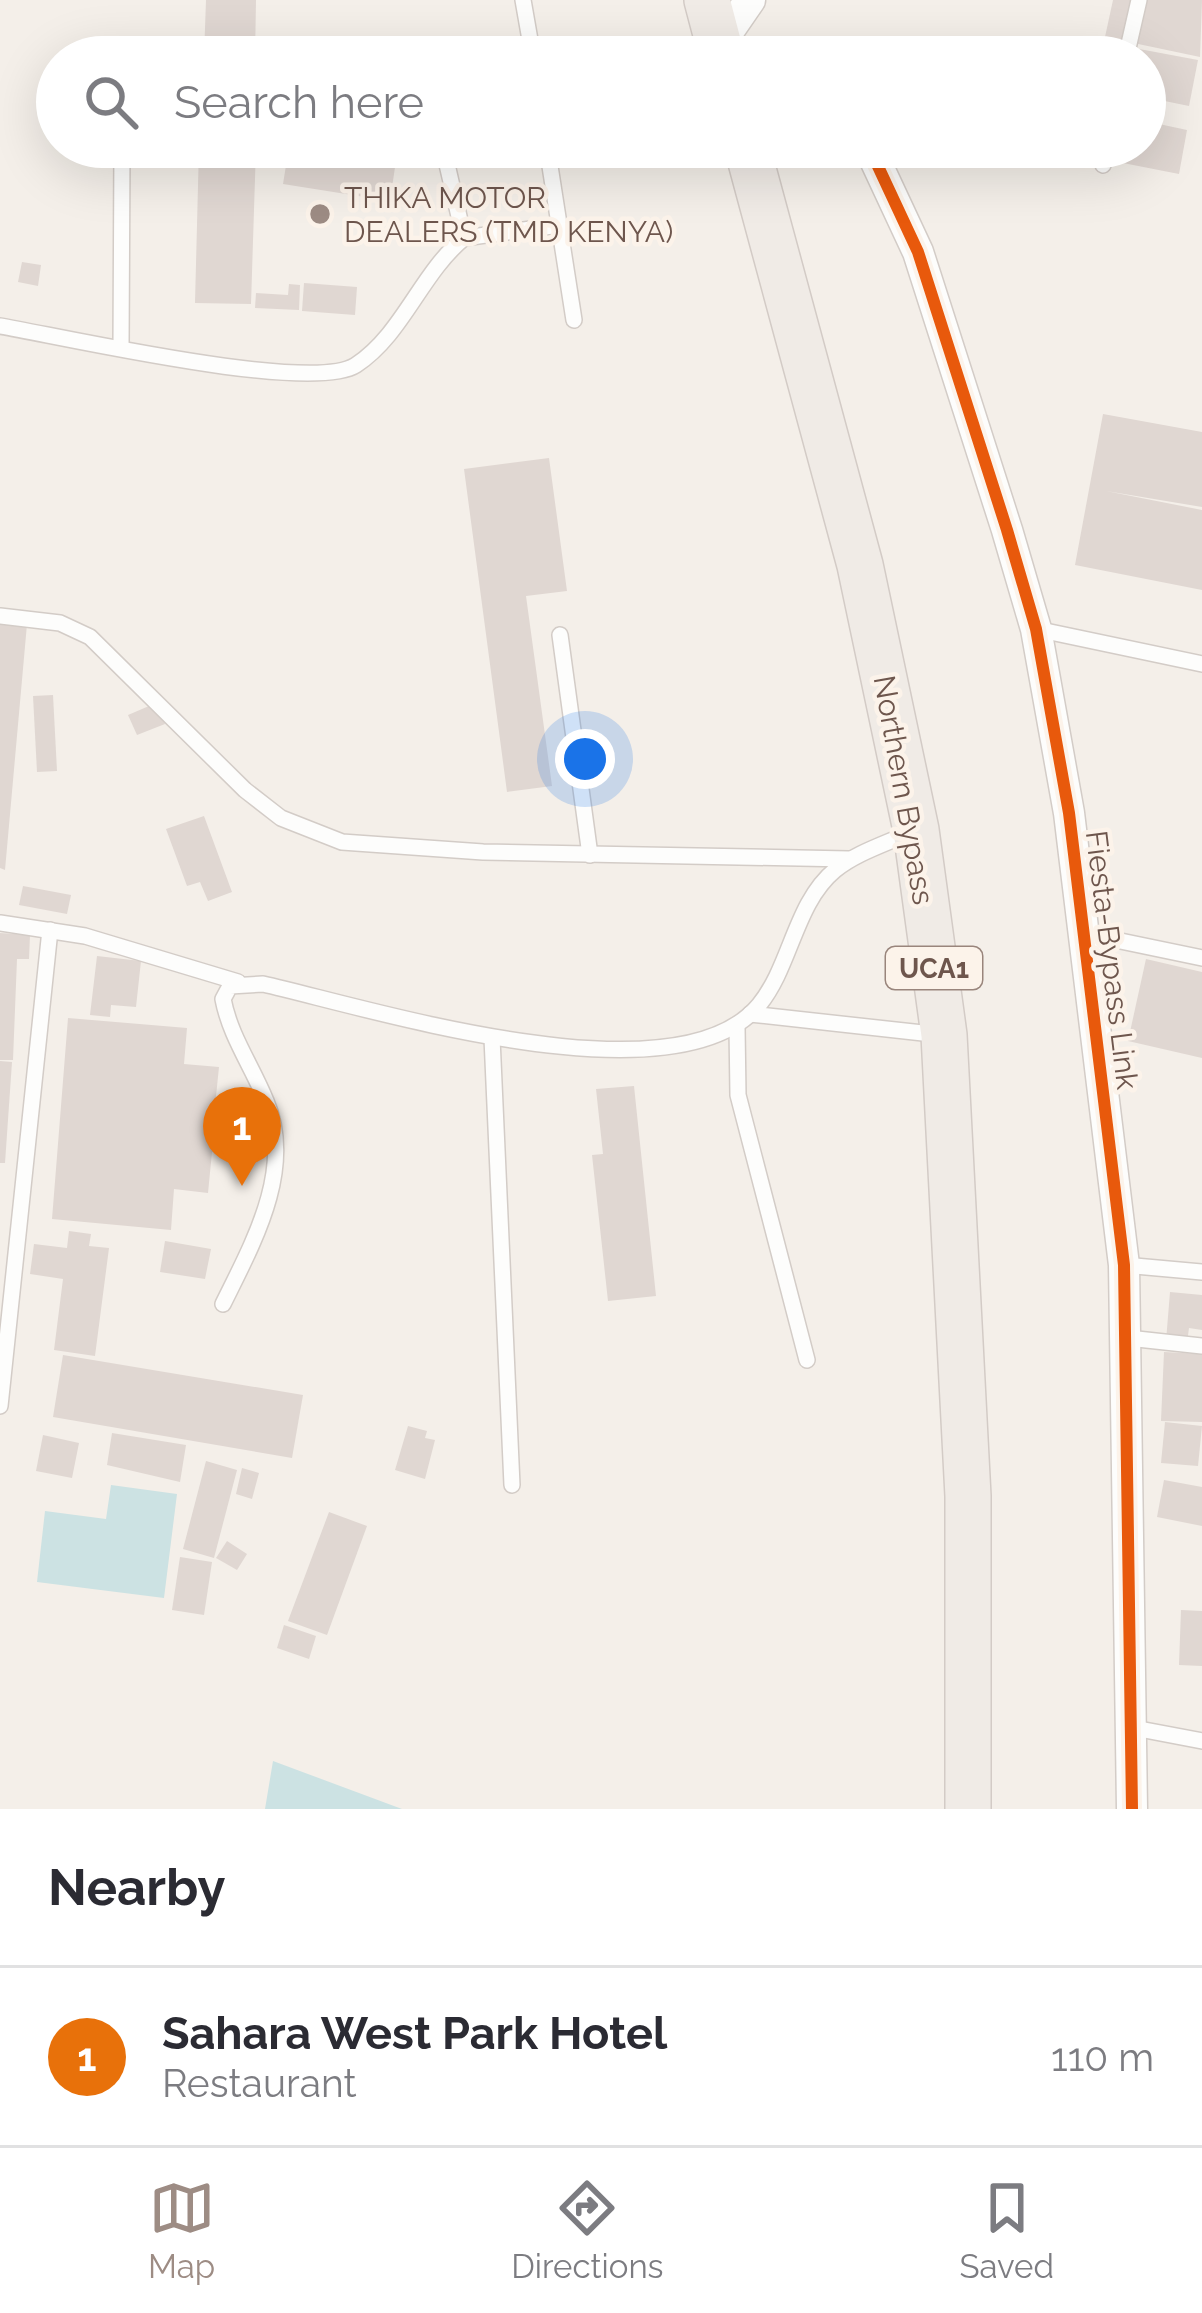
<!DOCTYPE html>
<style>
:root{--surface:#fff;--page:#f2f2f3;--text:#2b2b33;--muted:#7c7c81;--line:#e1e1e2;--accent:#9d8c84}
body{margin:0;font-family:Raleway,sans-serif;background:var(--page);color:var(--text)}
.you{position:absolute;left:585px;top:759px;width:42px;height:42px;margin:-30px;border:9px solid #fff;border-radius:50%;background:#1a73e8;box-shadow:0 0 0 18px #1a73e833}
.badge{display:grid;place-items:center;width:78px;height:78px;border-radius:50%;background:var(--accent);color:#fff;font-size:39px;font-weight:700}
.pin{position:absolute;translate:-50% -99px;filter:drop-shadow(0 3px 6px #0008)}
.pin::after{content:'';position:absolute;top:63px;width:42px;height:36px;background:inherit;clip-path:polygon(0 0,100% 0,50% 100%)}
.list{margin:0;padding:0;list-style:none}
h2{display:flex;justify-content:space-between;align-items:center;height:156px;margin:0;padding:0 48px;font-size:51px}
h2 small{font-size:39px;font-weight:400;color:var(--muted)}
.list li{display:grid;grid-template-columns:78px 1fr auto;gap:36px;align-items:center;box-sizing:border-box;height:180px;padding:0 48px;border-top:3px solid var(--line)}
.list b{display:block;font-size:45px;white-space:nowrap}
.list p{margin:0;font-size:39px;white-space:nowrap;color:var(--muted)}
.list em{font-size:39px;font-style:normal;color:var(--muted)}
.icon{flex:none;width:66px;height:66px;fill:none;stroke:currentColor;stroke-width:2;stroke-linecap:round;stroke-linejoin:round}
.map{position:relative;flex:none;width:1202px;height:1809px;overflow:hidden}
.search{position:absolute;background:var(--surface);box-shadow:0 12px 48px #0002;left:36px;right:36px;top:36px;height:132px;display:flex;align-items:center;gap:30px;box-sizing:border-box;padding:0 42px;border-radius:66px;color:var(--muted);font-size:45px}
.sheet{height:336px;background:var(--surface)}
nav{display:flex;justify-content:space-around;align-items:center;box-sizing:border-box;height:168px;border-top:3px solid var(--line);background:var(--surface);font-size:33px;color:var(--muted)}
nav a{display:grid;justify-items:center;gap:6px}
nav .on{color:var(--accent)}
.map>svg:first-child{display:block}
.water{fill:#cce2e3}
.building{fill:#e0d7d2}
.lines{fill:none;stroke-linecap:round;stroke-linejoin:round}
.lane-casing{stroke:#d3ccc7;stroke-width:18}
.street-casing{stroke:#d3ccc7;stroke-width:33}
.primary-casing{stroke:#d3cbc6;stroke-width:48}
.lane{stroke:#fdfdfc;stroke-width:15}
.street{stroke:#fdfdfc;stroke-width:30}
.primary{stroke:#f0ebe6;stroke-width:45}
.cycleway-casing{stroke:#fcf3ea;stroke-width:20}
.cycleway{stroke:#e8590c;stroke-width:12}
.poi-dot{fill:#9d8c84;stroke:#fcf3ea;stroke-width:4.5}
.labels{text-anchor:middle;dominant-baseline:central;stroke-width:9;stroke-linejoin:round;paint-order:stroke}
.shield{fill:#fcf3ea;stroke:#99857c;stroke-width:3}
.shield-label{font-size:27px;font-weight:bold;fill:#6e564d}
.poi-label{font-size:30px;fill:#6e564d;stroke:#fcf3ea;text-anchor:start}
.street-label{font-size:30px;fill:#6e564d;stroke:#fcf3ea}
</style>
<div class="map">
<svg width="1202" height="1809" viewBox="0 0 1202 1809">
<rect width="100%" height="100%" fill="#f4efe9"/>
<g class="water">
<polygon points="111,1485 177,1494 164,1598 37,1582 45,1511 106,1519"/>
<polygon points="273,1761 402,1809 265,1809"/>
</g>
<g class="building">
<polygon points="206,0 256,0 255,57 204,57"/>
<polygon points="1113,0 1202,0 1200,57 1105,37"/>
<polygon points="1091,40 1198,60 1189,106 1145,97 1145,57 1088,57"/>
<polygon points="409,47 409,57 360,57 360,50"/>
<polygon points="1145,121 1187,130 1179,174 1072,153 1073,147 1145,147"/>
<polygon points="199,147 256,147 251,304 195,303"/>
<polygon points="289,147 398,147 390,201 283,184"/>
<polygon points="22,262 41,265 38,286 18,282"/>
<polygon points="304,283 357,287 355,315 302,311"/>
<polygon points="289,284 300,285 299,310 255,308 256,293 288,295"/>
<polygon points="1103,414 1202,432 1202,507 1106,491 1202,510 1202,590 1075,565"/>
<polygon points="549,458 567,591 526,596 552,786 507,792 464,469"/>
<polygon points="0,622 27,624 5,870 0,868"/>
<polygon points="53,695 57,771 37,772 33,696"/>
<polygon points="156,703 165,724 137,735 128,715"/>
<polygon points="204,816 232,892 208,901 200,882 187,886 166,829"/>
<polygon points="23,886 71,895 67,914 19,905"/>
<polygon points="0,933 30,935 29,959 17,959 13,1060 0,1060"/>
<polygon points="97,956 141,961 136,1007 111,1005 110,1017 90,1015"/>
<polygon points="1146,959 1202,972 1202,1058 1128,1041"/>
<polygon points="68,1018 187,1028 184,1064 219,1067 215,1106 262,1110 258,1161 212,1152 208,1193 174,1189 171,1230 52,1219"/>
<polygon points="0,1061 12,1062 5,1163 0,1163"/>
<polygon points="634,1086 656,1296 608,1301 592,1155 603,1154 596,1089"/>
<polygon points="69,1231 91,1234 89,1246 109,1248 95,1356 54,1350 63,1279 30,1274 34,1244 67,1248"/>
<polygon points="165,1241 211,1249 205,1279 160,1272"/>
<polygon points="1170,1292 1202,1295 1202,1330 1189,1328 1187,1343 1166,1341"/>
<polygon points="1164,1352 1202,1354 1202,1422 1161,1421"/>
<polygon points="63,1355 303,1395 292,1458 53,1417"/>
<polygon points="1165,1422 1202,1426 1198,1466 1161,1463"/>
<polygon points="408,1426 427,1431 425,1438 435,1440 425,1479 395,1470"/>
<polygon points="112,1433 186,1445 180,1482 107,1465"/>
<polygon points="43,1435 79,1443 72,1478 36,1471"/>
<polygon points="206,1461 237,1470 214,1558 183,1549"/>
<polygon points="242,1468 259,1473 252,1499 236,1494"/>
<polygon points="1164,1480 1202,1487 1202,1526 1157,1517"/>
<polygon points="329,1512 367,1526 327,1635 288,1621"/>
<polygon points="227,1541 247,1554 237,1570 216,1558"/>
<polygon points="180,1557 212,1562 204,1615 172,1610"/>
<polygon points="1181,1610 1202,1611 1202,1666 1179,1665"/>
<polygon points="284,1625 316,1636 309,1659 277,1648"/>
</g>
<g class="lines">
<defs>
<g id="lane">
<polyline points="523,0 533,57"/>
<polyline points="1126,57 1139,0"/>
<polyline points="443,147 464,238"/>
<polyline points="547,147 574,320"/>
<polyline points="1103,165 1107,147"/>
<path d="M0,326C64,337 312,394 356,365C403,334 421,273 464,238L560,225"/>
<polyline points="121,347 122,147"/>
<polyline points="0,616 60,623 90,637 245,790 281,818 342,842 483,852 849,859"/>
<polyline points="1036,629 1202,664"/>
<polyline points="560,635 590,855"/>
<polyline points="0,923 85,936 238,982"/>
<polyline points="1082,933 1202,958"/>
<polyline points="750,1014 941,1035"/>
<polyline points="737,1027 738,1095 807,1360"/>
<polyline points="492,1038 512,1485"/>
<polyline points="1124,1265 1202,1272"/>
<path d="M223,1304C253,1243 295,1169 266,1101C252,1066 230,1036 223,999L230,986L263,984C373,1009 676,1105 759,1005C791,966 795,903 835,870C856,853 885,844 909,833"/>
<polyline points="1128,1338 1202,1346"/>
<polyline points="0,1406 50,930"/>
<polyline points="1134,1728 1202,1741"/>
</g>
<g id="street">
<polyline points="719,45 750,0"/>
<polyline points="869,147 918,252 1007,530 1036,629 1069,813 1124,1265 1132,1809"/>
</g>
<g id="primary">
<polyline points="707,0 722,57"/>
<polyline points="747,147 860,565 916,830 944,1035 968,1496 968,1809"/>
</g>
</defs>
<use href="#lane" class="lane-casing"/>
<use href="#street" class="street-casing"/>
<use href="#primary" class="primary-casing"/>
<use href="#lane" class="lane"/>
<use href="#street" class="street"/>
<use href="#primary" class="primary"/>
<defs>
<polyline id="cycleway" points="869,147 918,252 1007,530 1036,629 1069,813 1124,1265 1132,1809"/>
</defs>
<use href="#cycleway" class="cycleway-casing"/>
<use href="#cycleway" class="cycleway"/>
</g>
<circle class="poi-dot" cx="320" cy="214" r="12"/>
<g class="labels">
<rect class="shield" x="886" y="947" width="96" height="42" rx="9"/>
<g class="shield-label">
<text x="934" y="968">UCA1</text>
</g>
<g class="poi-label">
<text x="344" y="197">THIKA MOTOR<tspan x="344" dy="34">DEALERS (TMD KENYA)</tspan></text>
</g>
<g class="street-label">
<text transform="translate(904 790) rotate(80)">Northern Bypass</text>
<text transform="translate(1112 960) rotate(83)">Fiesta-Bypass Link</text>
</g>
</g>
</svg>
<div class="you"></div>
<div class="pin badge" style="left:242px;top:1186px;background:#e8710a">1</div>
<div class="search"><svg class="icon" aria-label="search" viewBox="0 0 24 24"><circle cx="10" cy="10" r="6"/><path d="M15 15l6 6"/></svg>Search here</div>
</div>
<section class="sheet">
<h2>Nearby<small></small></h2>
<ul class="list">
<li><span class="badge" style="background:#e8710a">1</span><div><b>Sahara West Park Hotel</b><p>Restaurant</p></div><em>110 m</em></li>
</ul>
</section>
<nav>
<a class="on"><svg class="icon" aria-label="map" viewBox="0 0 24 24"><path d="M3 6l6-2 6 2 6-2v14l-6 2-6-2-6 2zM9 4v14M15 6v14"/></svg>Map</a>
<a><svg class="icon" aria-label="directions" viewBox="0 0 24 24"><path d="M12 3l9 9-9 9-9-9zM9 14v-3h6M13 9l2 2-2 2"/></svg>Directions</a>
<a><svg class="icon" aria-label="saved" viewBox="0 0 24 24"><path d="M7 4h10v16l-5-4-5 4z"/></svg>Saved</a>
</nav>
